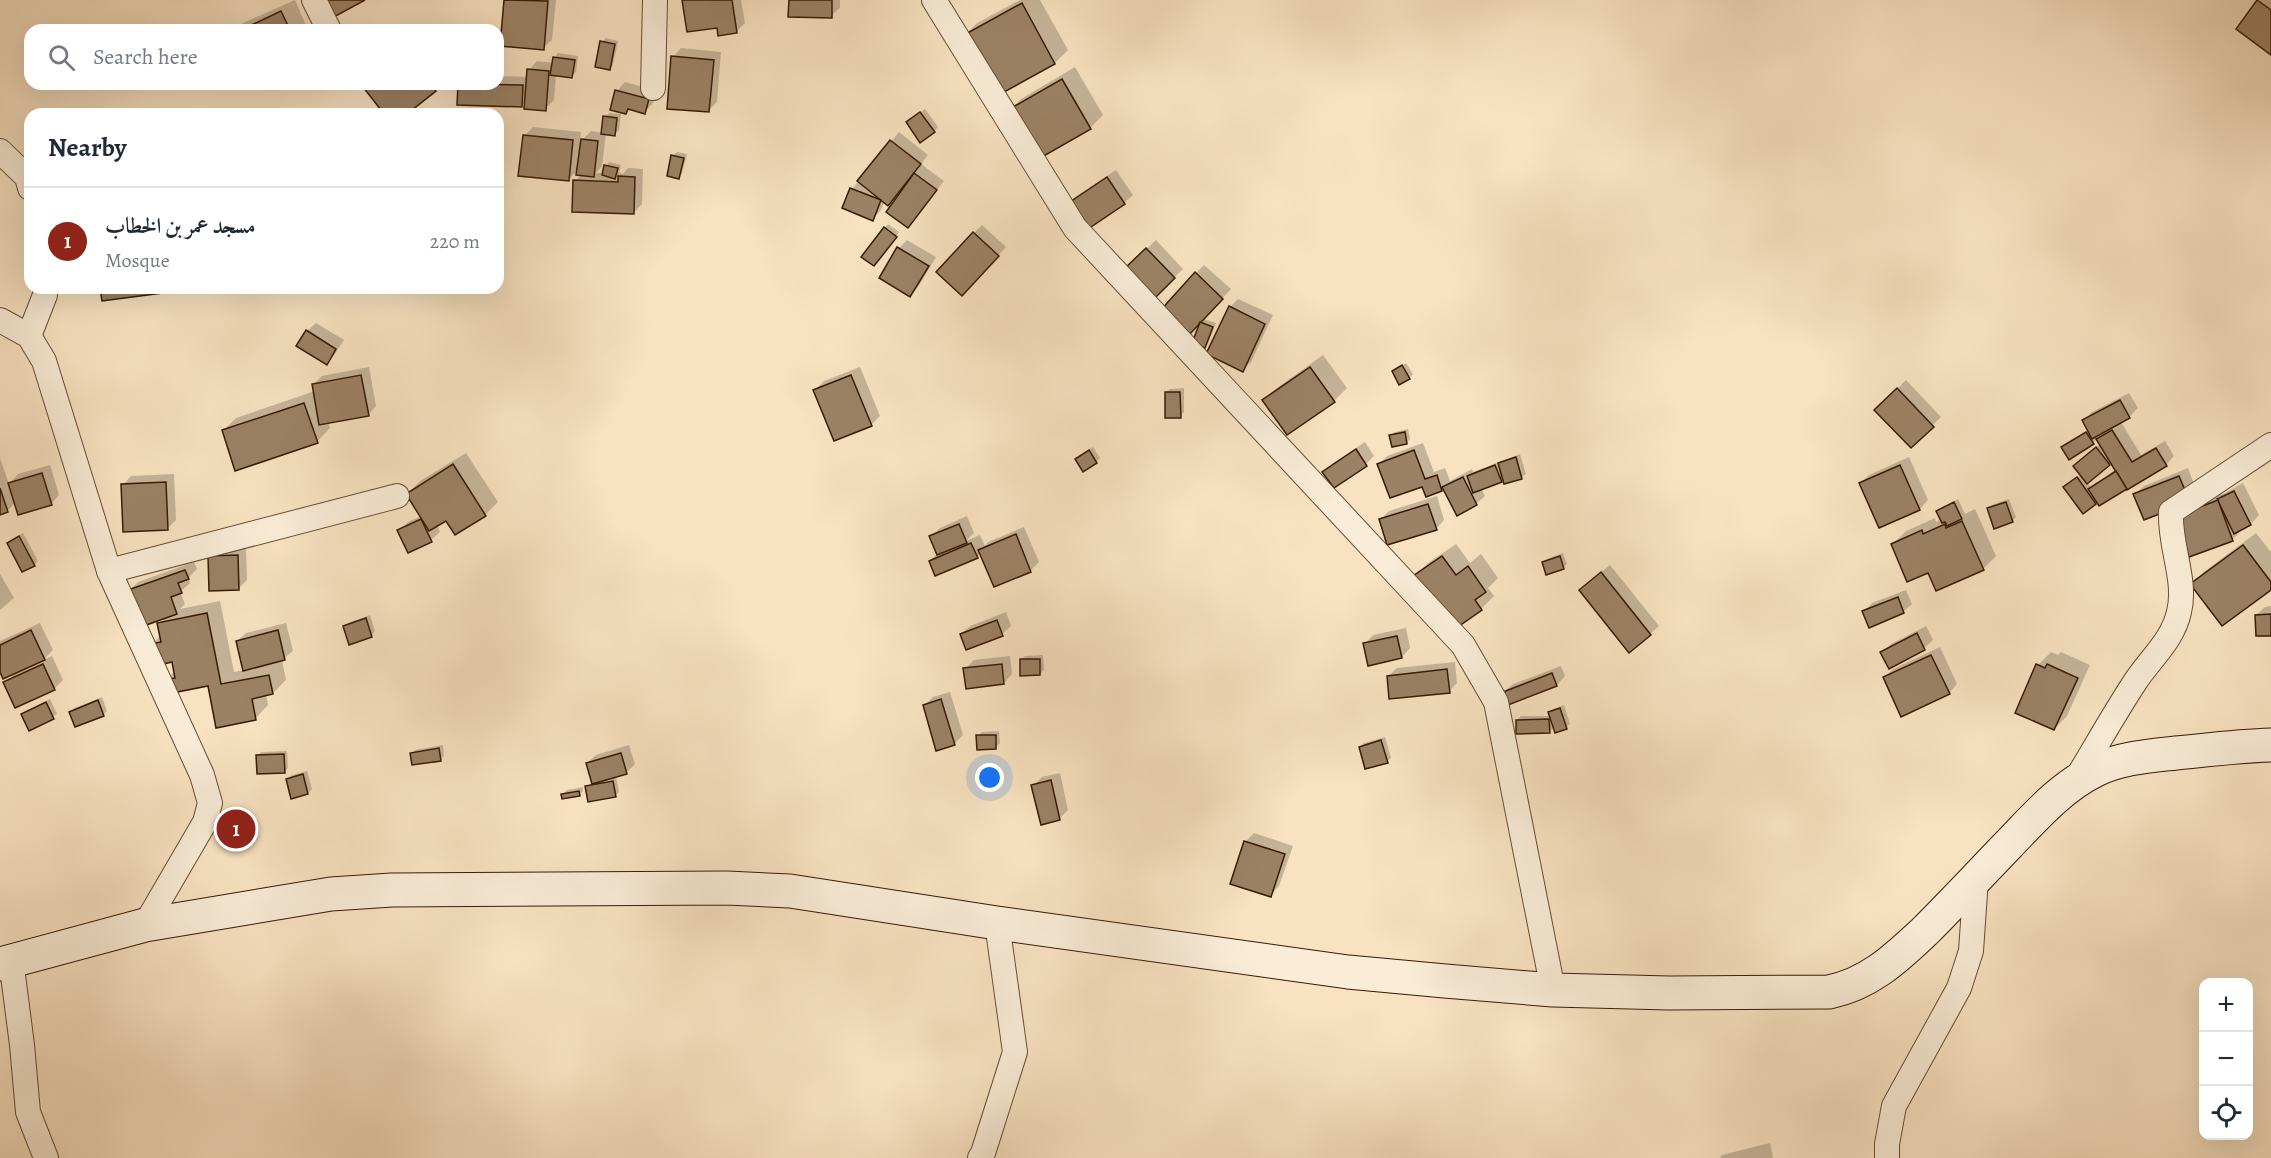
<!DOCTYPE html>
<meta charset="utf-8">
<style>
:root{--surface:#fff;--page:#f2f2f3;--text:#1f2937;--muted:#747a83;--line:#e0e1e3;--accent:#8f2418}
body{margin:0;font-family:Alegreya,Amiri,serif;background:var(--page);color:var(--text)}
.controls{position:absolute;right:18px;bottom:18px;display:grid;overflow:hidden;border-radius:12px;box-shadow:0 6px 24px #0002}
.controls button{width:54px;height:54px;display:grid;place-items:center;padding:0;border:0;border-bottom:2px solid var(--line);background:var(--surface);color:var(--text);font:30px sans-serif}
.you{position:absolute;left:990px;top:778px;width:21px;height:21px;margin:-15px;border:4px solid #fff;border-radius:50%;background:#1a73e8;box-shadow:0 0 0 9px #1a73e833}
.badge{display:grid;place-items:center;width:39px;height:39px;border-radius:50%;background:var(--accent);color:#fff;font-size:20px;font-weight:700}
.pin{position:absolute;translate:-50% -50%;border:3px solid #fff;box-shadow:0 2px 6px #0006}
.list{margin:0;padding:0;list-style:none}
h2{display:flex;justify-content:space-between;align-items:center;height:78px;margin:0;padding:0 24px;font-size:26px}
h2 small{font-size:20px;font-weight:400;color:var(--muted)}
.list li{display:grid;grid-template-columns:39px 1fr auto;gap:18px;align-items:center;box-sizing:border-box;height:108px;padding:0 24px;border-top:2px solid var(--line)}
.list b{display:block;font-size:22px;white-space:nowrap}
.list p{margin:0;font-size:20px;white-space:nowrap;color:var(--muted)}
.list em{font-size:20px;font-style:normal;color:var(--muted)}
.icon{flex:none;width:33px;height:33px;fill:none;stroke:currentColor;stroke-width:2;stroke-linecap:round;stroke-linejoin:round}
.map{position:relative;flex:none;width:2271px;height:1158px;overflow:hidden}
.search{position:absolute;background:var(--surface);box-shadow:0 6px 24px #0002;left:24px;top:24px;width:480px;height:66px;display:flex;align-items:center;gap:15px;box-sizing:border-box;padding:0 21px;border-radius:18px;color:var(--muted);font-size:22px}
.panel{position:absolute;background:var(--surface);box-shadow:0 6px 24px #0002;left:24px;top:108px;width:480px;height:186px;border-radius:18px}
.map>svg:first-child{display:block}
.shadow{fill:#0003;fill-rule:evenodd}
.building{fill:#9b8266;stroke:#371a04;stroke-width:1.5}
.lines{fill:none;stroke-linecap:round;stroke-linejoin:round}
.minor-casing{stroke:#674c33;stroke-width:26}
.secondary-casing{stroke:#371a04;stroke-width:35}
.minor{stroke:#faecd7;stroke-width:24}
.secondary{stroke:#faecd7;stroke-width:33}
</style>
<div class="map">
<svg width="2271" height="1158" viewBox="0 0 2271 1158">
<rect width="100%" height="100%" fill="#f8e2c1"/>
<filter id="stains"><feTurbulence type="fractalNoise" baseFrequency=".00333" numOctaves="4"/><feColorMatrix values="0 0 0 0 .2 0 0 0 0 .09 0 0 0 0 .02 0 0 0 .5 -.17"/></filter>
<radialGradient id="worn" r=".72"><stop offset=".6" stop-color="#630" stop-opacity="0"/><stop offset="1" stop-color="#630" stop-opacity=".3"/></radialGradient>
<g class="shadow">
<polygon points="295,0 308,30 236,30 243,23"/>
<polygon points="505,0 556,0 552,40 543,48 501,44"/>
<polygon points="684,0 741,0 745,23 736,32"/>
<polygon points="790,0 840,0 840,8 831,16"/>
<polygon points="1020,0 1040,0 1068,50 1055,63 996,95 964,36 977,23"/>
<polygon points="2260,0 2271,0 2271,53 2238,29"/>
<polygon points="606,38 618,41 613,65 609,69 602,42"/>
<polygon points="681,48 721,52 717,102 708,111 673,57"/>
<polygon points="558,53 578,56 576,72 572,76 556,74 554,100 545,109 526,101 521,106 458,103 459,84 498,84 498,76 528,77 529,70 537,61 554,63 555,57"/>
<polygon points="1075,67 1103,115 1090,128 1008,112 1021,99"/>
<polygon points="625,82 657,91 653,103 645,112 630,108 626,113 617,91"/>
<polygon points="369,84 442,84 405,114 386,114"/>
<polygon points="925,109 938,127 934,131 908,122"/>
<polygon points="609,113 621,114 619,130 615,134 606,133 602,166 596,173 604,173 606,166 609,162 621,165 619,173 623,174 628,168 643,169 642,204 634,212 575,181 582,174 579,169 568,180 524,136 533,127 581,132 580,142 591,131 603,133 605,117"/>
<polygon points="899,132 928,155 921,164 944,181 908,226 905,188 903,187 896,195 885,201 881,210 873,219 852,189"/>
<polygon points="677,152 687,154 682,173 678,177 673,156"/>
<polygon points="1116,170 1133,195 1124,203 1066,206 1074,198"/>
<polygon points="888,224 899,232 878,261 885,228"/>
<polygon points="982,225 1006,247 971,285 974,233"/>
<polygon points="907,240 936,257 918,287 910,295 899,248"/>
<polygon points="1156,240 1183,269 1151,299 1124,271"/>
<polygon points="1204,265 1231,289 1196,327 1196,273"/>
<polygon points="1238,299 1273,315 1251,362 1242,370 1230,307"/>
<polygon points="1204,319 1216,323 1208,343 1204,347 1194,342"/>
<polygon points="316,323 344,340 335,354 326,363 307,331"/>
<polygon points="1323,355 1347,388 1334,401 1264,401 1277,388"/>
<polygon points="1406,363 1413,374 1409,378 1394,371"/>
<polygon points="369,367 376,406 368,415 328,422 330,428 317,442 223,431 236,418 315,391 314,384 322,376"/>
<polygon points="860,367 880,416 871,425 815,390 824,381"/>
<polygon points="1906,380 1941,417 1911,446 1876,410"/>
<polygon points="1184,388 1184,412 1180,416 1166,392 1170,389"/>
<path d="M2129,393L2138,408L2129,417L2121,422L2141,455L2165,441L2174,456L2166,465L2097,501L2083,512L2069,483L2081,475L2083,458L2101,444L2098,439L2108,429L2094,436L2097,439L2093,443L2063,447L2089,430L2084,421L2092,412ZM2112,461L2116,469L2091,488L2087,482Z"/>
<polygon points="1408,429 1410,439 1406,443 1391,436 1395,432"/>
<polygon points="1365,442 1374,456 1366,464 1334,486 1324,472 1333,463"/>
<polygon points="1423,443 1434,472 1445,468 1450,481 1472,469 1473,472 1520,454 1526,474 1522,477 1505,482 1504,478 1481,488 1485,496 1476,504 1444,487 1427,495 1423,485 1379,464 1387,456"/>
<polygon points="1093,447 1100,458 1096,462 1081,455"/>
<polygon points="466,453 498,502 485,515 446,519 437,525 440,532 431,540 409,551 399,531 408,522 421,516 407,494 420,481"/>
<polygon points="1909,457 1928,500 1920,509 1880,527 1860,484 1869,475"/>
<polygon points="0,458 9,484 18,474 50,465 59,495 51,504 16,502 7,511 0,513"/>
<polygon points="2188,468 2197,492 2135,494 2144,486"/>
<polygon points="174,474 176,520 167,529 123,485 131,476"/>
<polygon points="2243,483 2259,515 2251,524 2240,529 2241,531 2232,540 2185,508 2225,493"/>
<polygon points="1437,496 1444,520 1436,529 1380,520 1389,511"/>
<polygon points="1958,499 1965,514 1975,509 1996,556 1983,569 1929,571 1893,544 1906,531 1935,518 1936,522 1941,519 1938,511"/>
<polygon points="2009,499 2016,517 2012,521 1988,509 1992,505"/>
<polygon points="967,516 974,533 966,541 980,535 985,546 988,542 1024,527 1039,562 1031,570 995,585 981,553 977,557 930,561 938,553 931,537 940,528"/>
<polygon points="23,533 38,561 34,565 8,543"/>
<polygon points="2256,533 2271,552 2271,588 2192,584 2205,571"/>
<polygon points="1456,544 1470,563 1481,554 1498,578 1488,588 1494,596 1481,609 1415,576 1428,563"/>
<polygon points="246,547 247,580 238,589 210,557"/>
<polygon points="1563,553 1567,564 1563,568 1543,562 1547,559"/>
<polygon points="194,562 197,569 188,578 190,583 180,592 185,604 180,609 220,601 234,672 244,670 237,641 246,633 286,623 293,651 282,660 286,680 273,693 266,694 268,705 255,719 209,685 166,680 175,671 173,661 152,644 161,635 159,624 167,616 129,591 138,582"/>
<polygon points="1610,565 1659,626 1650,634 1589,582"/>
<polygon points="0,574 14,598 0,610"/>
<polygon points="1906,590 1912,604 1903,612 1864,612 1872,603"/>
<polygon points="2271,606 2271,634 2256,615 2265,607"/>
<polygon points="1006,612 1011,626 1002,634 961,634 970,626"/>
<polygon points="370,615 375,631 372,635 350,643 345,627 348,623"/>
<polygon points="40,623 53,650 43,660 52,656 63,680 54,689 5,683 15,673 0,668 0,641"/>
<polygon points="1926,626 1933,640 1924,648 1882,653 1891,644"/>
<polygon points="1406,628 1410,648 1402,657 1365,644 1373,635"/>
<polygon points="1940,647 1957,684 1949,693 1884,678 1893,669"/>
<polygon points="2051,652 2058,655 2061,652 2090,665 2067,716 2054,729 2038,665"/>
<polygon points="1043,655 1044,670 1040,674 1021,660 1025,656"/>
<polygon points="1010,656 1012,674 1004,683 965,669 974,660"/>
<polygon points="1455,662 1457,683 1449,691 1388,676 1397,668"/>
<polygon points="1561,666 1565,676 1557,685 1504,692 1513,684"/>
<polygon points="950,692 963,735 954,744 925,705 933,697"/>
<polygon points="102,697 107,711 104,714 76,725 71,712 75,708"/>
<polygon points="50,699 57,714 29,729 22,714"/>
<polygon points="1564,705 1570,724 1566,727 1554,727 1549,732 1517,720 1521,716 1551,716 1550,713 1554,709"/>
<polygon points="999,731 1000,743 996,747 978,736 982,732"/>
<polygon points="1385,737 1391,758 1387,761 1360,747 1364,743"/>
<polygon points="443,745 444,756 440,759 411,754 415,750"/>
<polygon points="629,745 635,764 626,773 616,776 619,792 615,796 586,787 593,782 587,763 596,755"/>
<polygon points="287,751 288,768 284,772 258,756 261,752"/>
<polygon points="307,771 312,789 308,793 288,779 292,775"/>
<polygon points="1060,773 1068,810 1059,819 1033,786 1042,777"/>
<polygon points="583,787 583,791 579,795 563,794 567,790"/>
<polygon points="1254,833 1293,846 1279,886 1271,895 1245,842"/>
<polygon points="1770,1143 1773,1158 1720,1158 1722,1155"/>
</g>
<g class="building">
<polygon points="322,0 365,0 332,18"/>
<polygon points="504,0 548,1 544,50 500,46"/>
<polygon points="682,0 732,0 737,33 718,36 717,28 687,32"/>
<polygon points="789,0 832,0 832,18 788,17"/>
<polygon points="2257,0 2271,10 2271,55 2236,29"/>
<polygon points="1022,3 1055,64 995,97 962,36"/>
<polygon points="281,11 290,30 241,30"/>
<polygon points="600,41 615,44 610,70 595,67"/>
<polygon points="671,56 714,60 709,112 667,109"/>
<polygon points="553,57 575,60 572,78 550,75"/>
<polygon points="527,69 549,71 546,111 524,109"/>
<polygon points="1062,79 1091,129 1035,161 1006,111"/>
<polygon points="367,84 431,84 436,91 407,114 384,114 363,87"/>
<polygon points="458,84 523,85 522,107 457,105"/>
<polygon points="615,90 649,99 645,114 628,109 626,114 610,110"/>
<polygon points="920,112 935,132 920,143 906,122"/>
<polygon points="603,116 617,118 615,136 601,134"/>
<polygon points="523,135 573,140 569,181 518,176"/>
<polygon points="581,139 598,141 594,177 576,175"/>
<polygon points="890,140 921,164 888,206 857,181"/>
<polygon points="671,155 684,158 679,179 667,176"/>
<polygon points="604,165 618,168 615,179 602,175"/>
<polygon points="914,173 937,190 908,228 886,212"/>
<polygon points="618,176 635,177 634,214 572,212 573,180 618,182"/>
<polygon points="1107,177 1125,204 1082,233 1064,206"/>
<polygon points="850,188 881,200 873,221 842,208"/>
<polygon points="884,227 897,237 874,266 861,257"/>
<polygon points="973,232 999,256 962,296 936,272"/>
<polygon points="897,247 929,266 910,297 879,278"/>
<polygon points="1146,248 1175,278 1151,302 1122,271"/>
<polygon points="1195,272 1223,299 1187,337 1159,312"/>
<polygon points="100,288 169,288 170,292 102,301"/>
<polygon points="1229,306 1265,324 1243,372 1206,354"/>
<polygon points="1200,322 1213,327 1205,348 1192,343"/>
<polygon points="306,330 336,349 327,365 296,346"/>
<polygon points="1402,365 1410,379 1399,385 1392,371"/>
<polygon points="1310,367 1335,402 1287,435 1262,400"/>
<polygon points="361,375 369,416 319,425 312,384"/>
<polygon points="851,375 872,426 834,441 813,390"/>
<polygon points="1897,388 1934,427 1911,448 1874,410"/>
<polygon points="1165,392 1180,392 1181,418 1165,418"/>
<polygon points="2120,400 2130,418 2092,439 2082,420"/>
<polygon points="304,403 318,443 235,471 222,430"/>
<polygon points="2112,430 2132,462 2156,448 2167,466 2127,490 2096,439"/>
<polygon points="1405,432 1407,444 1392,447 1389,435"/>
<polygon points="2086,432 2094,444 2069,460 2061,447"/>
<polygon points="2096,447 2110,465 2087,484 2073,466"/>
<polygon points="1356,449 1367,466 1334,488 1322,472"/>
<polygon points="1089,450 1097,463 1083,472 1075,459"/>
<polygon points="1414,450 1425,479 1437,475 1442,491 1426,497 1422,487 1390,498 1377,464"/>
<polygon points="1516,457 1522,479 1504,484 1498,463"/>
<polygon points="453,464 486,516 455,535 446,521 429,531 406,494"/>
<polygon points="1495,465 1502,482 1473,493 1467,476"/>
<polygon points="1900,465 1920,510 1879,528 1859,483"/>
<polygon points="2116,471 2127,489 2099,506 2088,489"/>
<polygon points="42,473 52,505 18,515 8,483"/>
<polygon points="2179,476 2190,502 2144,520 2133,494"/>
<polygon points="1463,477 1477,505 1457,516 1442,487"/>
<polygon points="2077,477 2096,504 2083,514 2063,487"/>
<polygon points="166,482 168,530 123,532 121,484"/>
<polygon points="0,488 8,512 0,515"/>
<polygon points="2234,491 2251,525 2234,534 2217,499"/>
<polygon points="2218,500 2233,541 2189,557 2174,517"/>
<polygon points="1954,502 1962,519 1947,526 1945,522 1942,523 1936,511"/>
<polygon points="2006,502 2013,522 1994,529 1987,508"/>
<polygon points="1428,504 1437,530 1387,545 1379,519"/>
<polygon points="421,519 432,542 408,553 397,530"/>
<polygon points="1962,521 1984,570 1936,591 1928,573 1907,582 1891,544 1922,530 1923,534 1945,524 1946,528"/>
<polygon points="959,524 967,543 937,555 929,536"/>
<polygon points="1016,534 1031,572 994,587 978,550"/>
<polygon points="19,536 35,566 22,572 7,543"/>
<polygon points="971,543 978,558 935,576 929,561"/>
<polygon points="2243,545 2271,582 2271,590 2222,626 2190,584"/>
<polygon points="238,555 239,590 209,591 208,556"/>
<polygon points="1442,556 1456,575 1468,566 1486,592 1475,600 1482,610 1452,631 1413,576"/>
<polygon points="1560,556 1564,569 1546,575 1542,562"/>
<polygon points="185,570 189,579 178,583 182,593 171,597 177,614 141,627 128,590"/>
<polygon points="1601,572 1651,635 1629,653 1579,590"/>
<polygon points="1898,597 1904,613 1869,628 1862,611"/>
<polygon points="207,613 221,684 269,675 273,694 252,699 256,720 216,728 208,686 167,694 165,680 175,678 172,662 155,666 151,644 161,642 157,623"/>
<polygon points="2271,614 2271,636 2256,636 2255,615"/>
<polygon points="366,618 372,637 349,645 343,626"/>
<polygon points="997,620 1003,636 966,650 960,634"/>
<polygon points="31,630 45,660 3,679 0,672 0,645"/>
<polygon points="278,630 285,660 243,671 236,641"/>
<polygon points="1917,633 1925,650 1889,669 1880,652"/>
<polygon points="1397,636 1402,658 1368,666 1363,643"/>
<polygon points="1931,655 1950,694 1901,717 1883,677"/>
<polygon points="1020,659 1040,659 1040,675 1020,676"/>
<polygon points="43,664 55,690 15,708 3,682"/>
<polygon points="1002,664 1004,684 966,689 963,668"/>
<polygon points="2036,664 2045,668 2047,664 2078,678 2054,730 2015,713"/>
<polygon points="1447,669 1450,693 1389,699 1387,676"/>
<polygon points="1552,673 1557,686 1508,705 1503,692"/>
<polygon points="941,699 955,745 936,751 923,705"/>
<polygon points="98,700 104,716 75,727 69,712"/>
<polygon points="46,702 54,719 29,731 21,714"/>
<polygon points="1560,708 1567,729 1555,733 1548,712"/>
<polygon points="1549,719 1550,733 1516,734 1516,720"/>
<polygon points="976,735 996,735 996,749 977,750"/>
<polygon points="1381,740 1388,763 1365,769 1359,747"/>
<polygon points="439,748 441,761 412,765 410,753"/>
<polygon points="621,753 627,774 592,784 586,763"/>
<polygon points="284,754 285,773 257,774 256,755"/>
<polygon points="303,774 308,794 291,799 286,779"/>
<polygon points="1051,780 1060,820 1041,825 1031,785"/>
<polygon points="613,781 616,797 588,802 585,786"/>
<polygon points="579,791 580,796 562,799 561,794"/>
<polygon points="1244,841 1285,854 1271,897 1230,884"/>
</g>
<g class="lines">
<defs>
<g id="minor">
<polyline points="314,0 329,30"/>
<polyline points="934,0 1075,228 1463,645 1496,702 1553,990"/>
<polyline points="653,88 655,0"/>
<polyline points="0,151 27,177 30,188"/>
<polyline points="0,320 29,336 44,361 109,571 202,775 210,803 205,822 145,925"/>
<polyline points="29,336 45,295 45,288"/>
<polyline points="109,571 397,496"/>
<path d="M2075,781C2095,748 2114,714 2135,682C2150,659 2173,640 2179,612C2187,580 2169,545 2171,512L2271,445"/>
<polyline points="11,960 22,1045 28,1112 46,1158"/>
<polyline points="980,1158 983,1153 1015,1052 997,923"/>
<polyline points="1887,1158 1887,1144 1894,1106 1959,988 1971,951 1976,879"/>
</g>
<path id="secondary" d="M0,964L145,925L331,894L392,890L727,888L790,891L997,923L1348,972L1445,981L1553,990L1669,993L1829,992C1869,984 1895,959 1924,932C1953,903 1981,873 2009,844C2036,816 2061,787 2096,770C2120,758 2149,756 2176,753C2207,750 2239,746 2271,745"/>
</defs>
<use href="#minor" class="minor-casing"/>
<use href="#secondary" class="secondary-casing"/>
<use href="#minor" class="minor"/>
<use href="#secondary" class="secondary"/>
</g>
<rect width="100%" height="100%" filter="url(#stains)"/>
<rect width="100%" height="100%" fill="url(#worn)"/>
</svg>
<div class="controls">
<button>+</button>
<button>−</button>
<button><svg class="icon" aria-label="locate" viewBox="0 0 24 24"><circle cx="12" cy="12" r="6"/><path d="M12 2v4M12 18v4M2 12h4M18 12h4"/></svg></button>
</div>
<div class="you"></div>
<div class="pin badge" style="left:236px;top:829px">1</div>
<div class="search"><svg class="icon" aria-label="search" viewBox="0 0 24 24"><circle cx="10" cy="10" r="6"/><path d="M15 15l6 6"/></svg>Search here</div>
<section class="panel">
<h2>Nearby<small></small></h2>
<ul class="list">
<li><span class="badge">1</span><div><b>مسجد عمر بن الخطاب</b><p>Mosque</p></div><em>220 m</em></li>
</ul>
</section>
</div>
